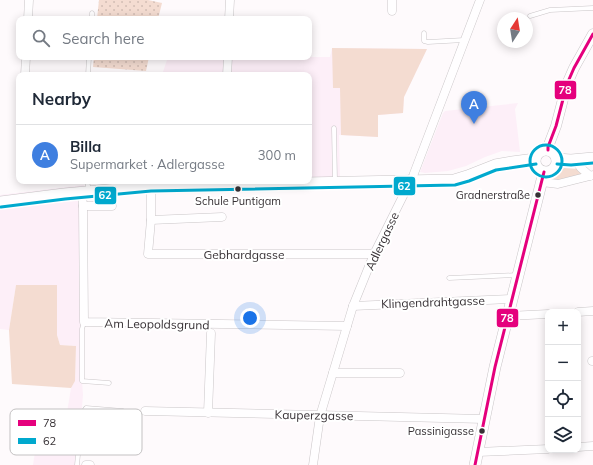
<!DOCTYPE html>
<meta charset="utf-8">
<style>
:root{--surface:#fff;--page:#f6f6f7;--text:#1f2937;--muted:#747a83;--line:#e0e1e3;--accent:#0b8043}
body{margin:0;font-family:Mulish,sans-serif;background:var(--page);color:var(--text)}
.controls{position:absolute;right:12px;bottom:12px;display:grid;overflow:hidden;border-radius:8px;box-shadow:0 2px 10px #0003}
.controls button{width:36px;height:36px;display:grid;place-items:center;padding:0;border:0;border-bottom:1px solid var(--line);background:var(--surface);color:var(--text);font:20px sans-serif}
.compass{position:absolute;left:497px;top:12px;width:36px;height:36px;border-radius:50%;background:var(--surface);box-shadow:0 2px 10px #0003;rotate:12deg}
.you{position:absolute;left:250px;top:318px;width:14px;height:14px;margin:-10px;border:3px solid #fff;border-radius:50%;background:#1a73e8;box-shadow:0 0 0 6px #1a73e833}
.badge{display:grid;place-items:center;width:26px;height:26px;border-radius:50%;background:var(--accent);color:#fff;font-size:13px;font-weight:700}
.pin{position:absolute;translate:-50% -33px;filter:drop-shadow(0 1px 2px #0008)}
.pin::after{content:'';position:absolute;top:21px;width:14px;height:12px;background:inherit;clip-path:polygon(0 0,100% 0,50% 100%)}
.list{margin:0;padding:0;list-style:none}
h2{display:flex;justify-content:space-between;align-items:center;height:52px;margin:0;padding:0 16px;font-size:17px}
h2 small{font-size:13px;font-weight:400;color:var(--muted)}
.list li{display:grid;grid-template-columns:26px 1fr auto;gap:12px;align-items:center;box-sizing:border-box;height:60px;padding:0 16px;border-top:1px solid var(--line)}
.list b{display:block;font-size:15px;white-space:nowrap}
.list p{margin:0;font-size:13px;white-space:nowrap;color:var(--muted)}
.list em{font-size:13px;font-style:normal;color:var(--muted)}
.icon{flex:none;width:22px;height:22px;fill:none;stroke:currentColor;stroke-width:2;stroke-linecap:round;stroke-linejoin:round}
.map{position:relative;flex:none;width:593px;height:465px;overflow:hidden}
.search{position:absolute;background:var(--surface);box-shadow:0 2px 10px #0003;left:16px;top:16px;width:296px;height:44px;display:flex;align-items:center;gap:10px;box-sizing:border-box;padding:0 14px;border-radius:8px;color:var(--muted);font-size:15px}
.panel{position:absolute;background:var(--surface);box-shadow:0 2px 10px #0003;left:16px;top:72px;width:296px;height:112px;border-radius:8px}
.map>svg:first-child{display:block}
.built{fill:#fdeff8}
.green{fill:#f4dcd1}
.park{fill:url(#park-dots)}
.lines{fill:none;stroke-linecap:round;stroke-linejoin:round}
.service-casing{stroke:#cac6c8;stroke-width:5}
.minor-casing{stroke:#cac6c8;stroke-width:9}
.tertiary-casing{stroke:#cac6c8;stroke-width:11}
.secondary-casing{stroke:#cac6c8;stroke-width:12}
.service{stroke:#fffeff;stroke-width:4}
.minor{stroke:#fffeff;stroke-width:8}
.tertiary{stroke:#fffeff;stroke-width:10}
.secondary{stroke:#fffeff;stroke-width:11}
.bus-1-casing{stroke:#fff;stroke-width:6}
.bus-2-casing{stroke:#fff;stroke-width:6}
.bus-1{stroke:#e5007d;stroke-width:3}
.bus-2{stroke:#00a9ce;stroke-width:3}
.bus-dot{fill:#373135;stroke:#fff;stroke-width:1.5}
.labels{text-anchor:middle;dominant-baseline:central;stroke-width:4;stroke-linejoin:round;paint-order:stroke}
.bus-label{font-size:11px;fill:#373135;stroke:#fff;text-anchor:end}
.street-label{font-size:12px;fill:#373135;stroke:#fff}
.key{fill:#fff;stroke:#c3c1c2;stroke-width:1}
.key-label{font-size:11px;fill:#373135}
.line-badge{stroke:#fff;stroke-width:1.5}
.badge-label{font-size:11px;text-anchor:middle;font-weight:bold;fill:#fff}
</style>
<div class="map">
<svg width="593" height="465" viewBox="0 0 593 465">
<defs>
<pattern id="park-dots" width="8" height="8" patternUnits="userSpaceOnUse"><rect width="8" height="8" fill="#f4dcd1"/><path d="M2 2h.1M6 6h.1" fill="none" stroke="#d2bdb4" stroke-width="1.8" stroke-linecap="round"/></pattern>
</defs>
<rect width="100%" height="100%" fill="#fefafc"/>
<g class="built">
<polygon points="332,48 427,49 404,97 403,113 378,115 378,137 339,135 340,178 309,178 309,75 162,75 168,57 330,57"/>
<polygon points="518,103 515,109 520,152 502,151 485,157 466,166 448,171 425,173 420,172 443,113 445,111"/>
<polygon points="84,185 82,193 82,381 83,395 77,465 33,465 39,426 66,419 71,388 75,380 76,346 60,345 57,335 57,285 16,285 9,330 0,329 0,195"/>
</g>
<g class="green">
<polygon points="332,48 427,49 404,97 403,113 378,115 378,137 341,135 340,88 333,88"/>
<path d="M564,168L578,169L583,174L561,181L549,180C553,175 557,170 564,168Z"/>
<polygon points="16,285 57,285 57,335 60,345 76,346 75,381 71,388 12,384 9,330"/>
</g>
<g class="park">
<polygon points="99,0 148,0 162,3 158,19 97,19"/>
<polygon points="94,57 149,57 146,71 93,67"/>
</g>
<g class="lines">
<defs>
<g id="service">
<polyline points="530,16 550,10 593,8"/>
<polyline points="92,19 92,13"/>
<polyline points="424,33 424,41 428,42 464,40"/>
<polyline points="88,75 89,57"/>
<polyline points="334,128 335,181"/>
<polyline points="87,181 89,191"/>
<polyline points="449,278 518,275"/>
<polyline points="84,322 82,329 82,381 109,383"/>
<polyline points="77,465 82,414 86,408 123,411"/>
</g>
<g id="minor">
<polyline points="392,11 392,0"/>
<polyline points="28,19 29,0"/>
<polyline points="229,19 230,0"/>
<polyline points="25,75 26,57"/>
<polyline points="227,75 228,57"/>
<polyline points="575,160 581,168 590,176"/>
<polyline points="542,182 558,184 593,175"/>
<polyline points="151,186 151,220 148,254 374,254"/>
<polyline points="82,193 83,206 84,322 347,326"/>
<polyline points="83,206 112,206"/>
<polyline points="151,220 222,217"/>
<polyline points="353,306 512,299"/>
<polyline points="578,312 593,311"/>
<polyline points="507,316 548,314"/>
<polyline points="592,361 593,361"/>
<polyline points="333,373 400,373"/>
<polyline points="145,411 484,419"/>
<polyline points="208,413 211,333"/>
<polyline points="578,447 593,446"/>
<polyline points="478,452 548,449"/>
<polyline points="86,465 90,465"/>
<polyline points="313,465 320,416 353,306 374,254 413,176 480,0"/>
</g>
<polyline id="tertiary" points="548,150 548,147 556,126 567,84 574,68 593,34"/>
<g id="secondary">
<circle cx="546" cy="161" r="11"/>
<polyline points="557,159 571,160 593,158"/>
<polyline points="0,202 64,194 151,186 454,180 467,176 495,165 512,162 535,159"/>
<polyline points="475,465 495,367 544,172"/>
</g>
</defs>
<use href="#service" class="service-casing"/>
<use href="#minor" class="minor-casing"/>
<use href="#tertiary" class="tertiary-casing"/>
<use href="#secondary" class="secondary-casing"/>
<use href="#service" class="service"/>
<use href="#minor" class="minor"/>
<use href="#tertiary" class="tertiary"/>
<use href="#secondary" class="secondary"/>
<defs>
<g id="bus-1">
<polyline points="548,150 548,147 556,126 567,84 574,68 593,34"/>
<polyline points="475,465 495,367 544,172"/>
</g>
<g id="bus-2">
<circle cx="546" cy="161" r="16"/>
<polyline points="557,164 571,165 593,163"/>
<polyline points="1,207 65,199 151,191 455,185 469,181 496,170 536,164"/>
</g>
</defs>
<use href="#bus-1" class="bus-1-casing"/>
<use href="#bus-2" class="bus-2-casing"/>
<use href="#bus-1" class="bus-1"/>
<use href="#bus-2" class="bus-2"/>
</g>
<g class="bus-dot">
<circle cx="238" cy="189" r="3.5"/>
<circle cx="538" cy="195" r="3.5"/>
<circle cx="482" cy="431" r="3.5"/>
</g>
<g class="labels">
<g class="bus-label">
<text x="530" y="195">Gradnerstraße</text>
<text x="238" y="201" text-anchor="middle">Schule Puntigam</text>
<text x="474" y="431">Passinigasse</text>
</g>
<g class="street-label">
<text transform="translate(382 241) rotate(-65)">Adlergasse</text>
<text x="244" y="254">Gebhardgasse</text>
<text transform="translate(433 302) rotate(-2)">Klingendrahtgasse</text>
<text transform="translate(157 324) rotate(1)">Am Leopoldsgrund</text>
<text transform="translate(314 415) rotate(1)">Kauperzgasse</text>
</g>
</g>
<rect x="10" y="409" width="132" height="46" rx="6" class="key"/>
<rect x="18" y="420" width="18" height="6" fill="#e5007d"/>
<rect x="18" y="438" width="18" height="6" fill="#00a9ce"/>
<g class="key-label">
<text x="43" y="427">78</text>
<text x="43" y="445">62</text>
</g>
<g class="line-badge">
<rect x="554" y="80" width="23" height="20" rx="4" fill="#e5007d"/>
<rect x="393" y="176" width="23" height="20" rx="4" fill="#00a9ce"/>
<rect x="94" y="186" width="23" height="19" rx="4" fill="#00a9ce"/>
<rect x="496" y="308" width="23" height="20" rx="4" fill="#e5007d"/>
</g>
<g class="badge-label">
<text x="565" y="94">78</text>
<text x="404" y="190">62</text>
<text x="105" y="199">62</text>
<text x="507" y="322">78</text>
</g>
</svg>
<div class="controls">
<button>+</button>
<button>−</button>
<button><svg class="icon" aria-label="locate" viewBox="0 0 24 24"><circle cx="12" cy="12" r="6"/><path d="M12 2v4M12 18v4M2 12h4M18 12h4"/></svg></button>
<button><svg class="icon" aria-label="layers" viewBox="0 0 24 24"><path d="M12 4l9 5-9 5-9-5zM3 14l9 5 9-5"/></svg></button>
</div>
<svg class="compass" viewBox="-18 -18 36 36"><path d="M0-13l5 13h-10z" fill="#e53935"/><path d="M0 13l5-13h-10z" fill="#747a83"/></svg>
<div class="you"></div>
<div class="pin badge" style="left:474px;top:124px;background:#3f7fe0">A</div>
<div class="search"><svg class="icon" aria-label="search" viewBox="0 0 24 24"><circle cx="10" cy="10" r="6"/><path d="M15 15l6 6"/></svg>Search here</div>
<section class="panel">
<h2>Nearby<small></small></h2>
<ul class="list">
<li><span class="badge" style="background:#3f7fe0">A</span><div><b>Billa</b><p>Supermarket · Adlergasse</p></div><em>300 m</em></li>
</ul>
</section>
</div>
